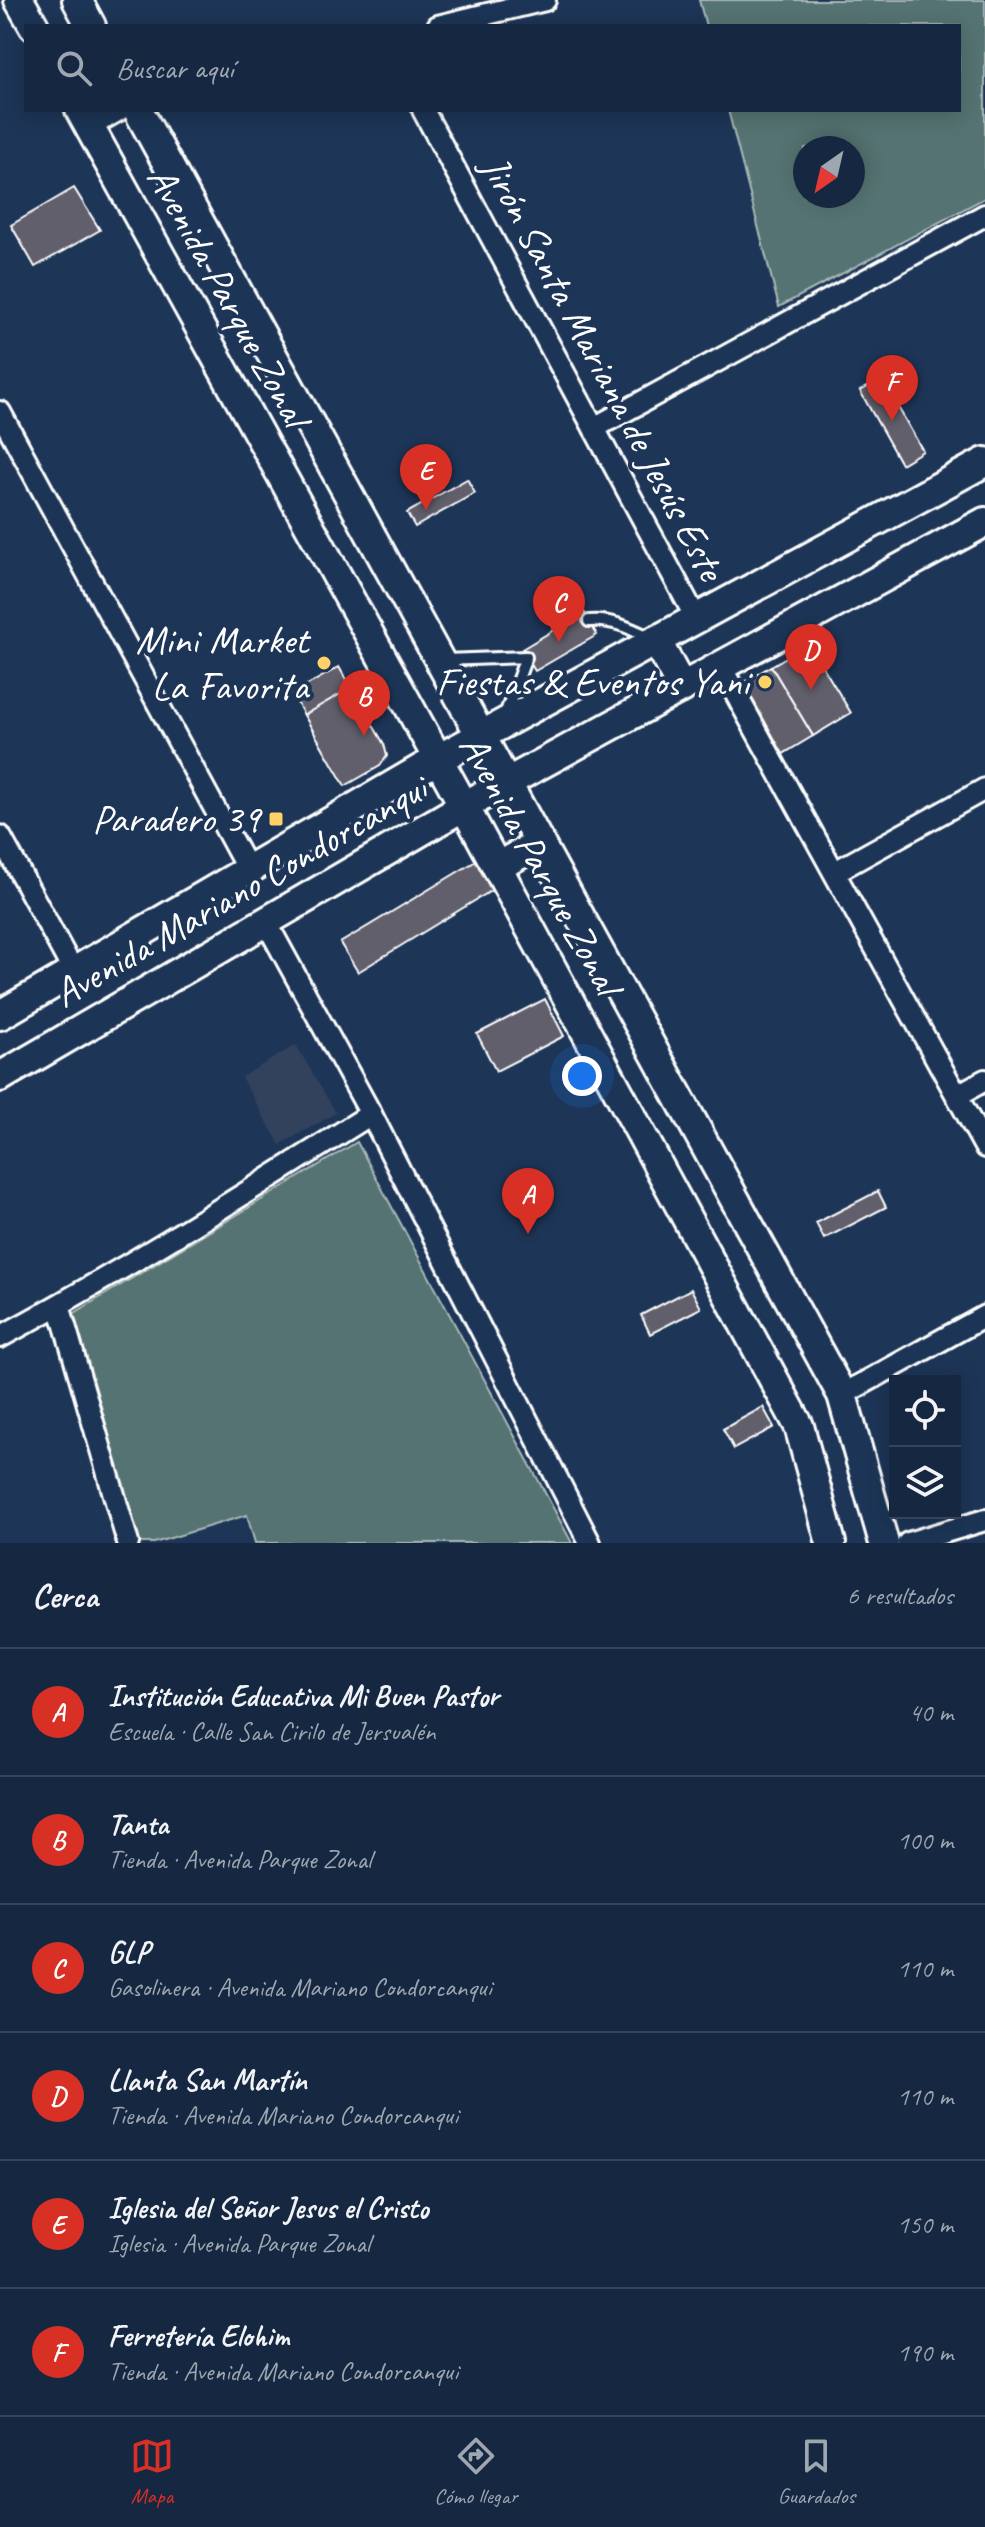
<!DOCTYPE html>
<html lang="es">
<meta charset="utf-8">
<style>
:root{--surface:#162841;--page:#1f3048;--text:#f1f3f6;--muted:#9ea6b1;--line:#35445a;--accent:#d93025}
body{margin:0;font-family:Caveat,sans-serif;background:var(--page);color:var(--text)}
.controls{position:absolute;right:24px;bottom:24px;display:grid;overflow:hidden;border-radius:0px;box-shadow:0 4px 20px #0003}
.controls button{width:72px;height:72px;display:grid;place-items:center;padding:0;border:0;border-bottom:2px solid var(--line);background:var(--surface);color:var(--text);font:40px sans-serif}
.compass{position:absolute;left:793px;top:136px;width:72px;height:72px;border-radius:50%;background:var(--surface);box-shadow:0 4px 20px #0003;rotate:214deg}
.you{position:absolute;left:582px;top:1076px;width:28px;height:28px;margin:-20px;border:6px solid #fff;border-radius:50%;background:#1a73e8;box-shadow:0 0 0 12px #1a73e833}
.badge{display:grid;place-items:center;width:52px;height:52px;border-radius:50%;background:var(--accent);color:#fff;font-size:26px;font-weight:700}
.pin{position:absolute;translate:-50% -66px;filter:drop-shadow(0 2px 4px #0008)}
.pin::after{content:'';position:absolute;top:42px;width:28px;height:24px;background:inherit;clip-path:polygon(0 0,100% 0,50% 100%)}
.list{margin:0;padding:0;list-style:none}
h2{display:flex;justify-content:space-between;align-items:center;height:104px;margin:0;padding:0 32px;font-size:34px}
h2 small{font-size:26px;font-weight:400;color:var(--muted)}
.list li{display:grid;grid-template-columns:52px 1fr auto;gap:24px;align-items:center;box-sizing:border-box;height:128px;padding:0 32px;border-top:2px solid var(--line)}
.list b{display:block;font-size:30px;white-space:nowrap}
.list p{margin:0;font-size:26px;white-space:nowrap;color:var(--muted)}
.list em{font-size:26px;font-style:normal;color:var(--muted)}
.icon{flex:none;width:44px;height:44px;fill:none;stroke:currentColor;stroke-width:2;stroke-linecap:round;stroke-linejoin:round}
.map{position:relative;flex:none;width:985px;height:1543px;overflow:hidden}
.search{position:absolute;background:var(--surface);box-shadow:0 4px 20px #0003;left:24px;right:24px;top:24px;height:88px;display:flex;align-items:center;gap:20px;box-sizing:border-box;padding:0 28px;border-radius:0px;color:var(--muted);font-size:30px}
.sheet{height:872px;background:var(--surface)}
nav{display:flex;justify-content:space-around;align-items:center;box-sizing:border-box;height:112px;border-top:2px solid var(--line);background:var(--surface);font-size:22px;color:var(--muted)}
nav a{display:grid;justify-items:center;gap:4px}
nav .on{color:var(--accent)}
.map>svg:first-child{display:block}
.built{fill:#32425d}
.green{fill:#547372;stroke:#aab9b8;stroke-width:2;fill-rule:evenodd}
.building{fill:#625f6c;stroke:#fff;stroke-width:2}
.lines{fill:none;stroke-linecap:round;stroke-linejoin:round}
.service-casing{stroke:#fff;stroke-width:16}
.minor-casing{stroke:#fff;stroke-width:26}
.secondary-casing{stroke:#fff;stroke-width:34}
.service{stroke:#1d3557;stroke-width:10}
.minor{stroke:#1d3557;stroke-width:20}
.secondary{stroke:#1d3557;stroke-width:28}
.poi-dot{fill:#ffd166;stroke:#1d3557;stroke-width:3}
.labels{text-anchor:middle;dominant-baseline:central;stroke-width:8;stroke-linejoin:round;paint-order:stroke}
.street-label{font-size:40px;fill:#fff;stroke:#1d3557}
.poi-label{font-size:40px;fill:#fff;stroke:#1d3557;text-anchor:end}
</style>
<div class="map">
<svg width="985" height="1543" viewBox="0 0 985 1543">
<rect width="100%" height="100%" fill="#1d3557"/>
<filter id="ink" filterUnits="userSpaceOnUse"><feTurbulence type="fractalNoise" baseFrequency=".0125" numOctaves="2"/><feDisplacementMap in="SourceGraphic" scale="16" xChannelSelector="R" yChannelSelector="G"/><feConvolveMatrix kernelMatrix="1 2 1 2 8 2 1 2 1" color-interpolation-filters="sRGB"/></filter>
<g filter="url(#ink)">
<polygon class="built" points="296,1045 336,1113 280,1145 241,1077"/>
<g class="green">
<path d="M699,0H985V198L779,307L728,110H959V26H706ZM805,148H853V196H805Z"/>
<polygon points="357,1142 572,1543 255,1543 247,1515 154,1543 139,1543 73,1314"/>
</g>
<g class="building">
<polygon points="74,188 100,230 35,267 11,225"/>
<polygon points="882,379 923,451 901,464 860,391"/>
<polygon points="467,479 475,493 415,527 407,513"/>
<polygon points="584,612 597,635 535,671 522,649"/>
<polygon points="809,644 851,713 813,736 771,666"/>
<polygon points="771,666 813,736 783,754 743,683"/>
<polygon points="339,667 351,688 304,715 292,694"/>
<polygon points="351,688 384,744 387,756 380,766 345,786 304,715"/>
<polygon points="476,861 494,889 358,972 340,943"/>
<polygon points="545,999 564,1036 496,1071 477,1034"/>
<polygon points="878,1191 886,1207 824,1239 816,1223"/>
<polygon points="691,1289 701,1308 650,1334 641,1315"/>
<polygon points="763,1407 774,1427 734,1449 723,1429"/>
</g>
<g class="lines">
<defs>
<g id="service">
<path d="M589,621C612,619 630,628 651,638"/>
<polyline points="444,660 526,657 505,715"/>
</g>
<g id="minor">
<polyline points="438,26 545,0"/>
<polyline points="423,110 696,618"/>
<polyline points="89,127 119,110"/>
<polyline points="0,412 248,870"/>
<polyline points="594,428 985,215"/>
<polyline points="721,667 985,1147"/>
<polyline points="0,836 74,972"/>
<polyline points="835,872 985,789"/>
<polyline points="266,922 371,1114 590,1543"/>
<polyline points="958,1095 985,1080"/>
<polyline points="59,1305 128,1543"/>
<path d="M0,1337C127,1269 249,1191 371,1114"/>
<polyline points="842,1395 985,1316"/>
<polyline points="908,1543 985,1520"/>
</g>
<g id="secondary">
<polyline points="19,0 34,26"/>
<polyline points="77,0 91,26"/>
<polyline points="80,110 464,806 799,1426 831,1543"/>
<polyline points="138,110 842,1395 884,1543"/>
<polyline points="656,640 682,688"/>
<polyline points="497,867 540,843"/>
<polyline points="0,1015 438,759 985,462"/>
<polyline points="0,1077 464,806 985,522"/>
</g>
</defs>
<use href="#service" class="service-casing"/>
<use href="#minor" class="minor-casing"/>
<use href="#secondary" class="secondary-casing"/>
<use href="#service" class="service"/>
<use href="#minor" class="minor"/>
<use href="#secondary" class="secondary"/>
</g>
</g>
<g class="poi-dot">
<circle cx="324" cy="663" r="8"/>
<circle cx="765" cy="682" r="8"/>
<rect x="268" y="811" width="16" height="16" rx="4"/>
</g>
<g class="labels">
<g class="street-label">
<text transform="translate(228 296) rotate(61)">Avenida Parque Zonal</text>
<text transform="translate(603 368) rotate(62)">Jirón Santa Mariana de Jesús Este</text>
<text transform="translate(540 864) rotate(61)">Avenida Parque Zonal</text>
<text transform="translate(240 891) rotate(-30)">Avenida Mariano Condorcanqui</text>
</g>
<g class="poi-label">
<text x="308" y="640">Mini Market<tspan x="308" dy="46">La Favorita</tspan></text>
<text x="749" y="682">Fiestas &amp; Eventos Yani</text>
<text x="260" y="819">Paradero 39</text>
</g>
</g>
</svg>
<div class="controls">
<button><svg class="icon" aria-label="locate" viewBox="0 0 24 24"><circle cx="12" cy="12" r="6"/><path d="M12 2v4M12 18v4M2 12h4M18 12h4"/></svg></button>
<button><svg class="icon" aria-label="layers" viewBox="0 0 24 24"><path d="M12 4l9 5-9 5-9-5zM3 14l9 5 9-5"/></svg></button>
</div>
<svg class="compass" viewBox="-18 -18 36 36"><path d="M0-13l5 13h-10z" fill="#e53935"/><path d="M0 13l5-13h-10z" fill="#9ea6b1"/></svg>
<div class="you"></div>
<div class="pin badge" style="left:528px;top:1234px">A</div>
<div class="pin badge" style="left:364px;top:736px">B</div>
<div class="pin badge" style="left:559px;top:642px">C</div>
<div class="pin badge" style="left:811px;top:690px">D</div>
<div class="pin badge" style="left:426px;top:510px">E</div>
<div class="pin badge" style="left:892px;top:421px">F</div>
<div class="search"><svg class="icon" aria-label="search" viewBox="0 0 24 24"><circle cx="10" cy="10" r="6"/><path d="M15 15l6 6"/></svg>Buscar aquí</div>
</div>
<section class="sheet">
<h2>Cerca<small>6 resultados</small></h2>
<ul class="list">
<li><span class="badge">A</span><div><b>Institución Educativa Mi Buen Pastor</b><p>Escuela · Calle San Cirilo de Jersualén</p></div><em>40 m</em></li>
<li><span class="badge">B</span><div><b>Tanta</b><p>Tienda · Avenida Parque Zonal</p></div><em>100 m</em></li>
<li><span class="badge">C</span><div><b>GLP</b><p>Gasolinera · Avenida Mariano Condorcanqui</p></div><em>110 m</em></li>
<li><span class="badge">D</span><div><b>Llanta San Martín</b><p>Tienda · Avenida Mariano Condorcanqui</p></div><em>110 m</em></li>
<li><span class="badge">E</span><div><b>Iglesia del Señor Jesus el Cristo</b><p>Iglesia · Avenida Parque Zonal</p></div><em>150 m</em></li>
<li><span class="badge">F</span><div><b>Ferretería Elohim</b><p>Tienda · Avenida Mariano Condorcanqui</p></div><em>190 m</em></li>
</ul>
</section>
<nav>
<a class="on"><svg class="icon" aria-label="map" viewBox="0 0 24 24"><path d="M3 6l6-2 6 2 6-2v14l-6 2-6-2-6 2zM9 4v14M15 6v14"/></svg>Mapa</a>
<a><svg class="icon" aria-label="directions" viewBox="0 0 24 24"><path d="M12 3l9 9-9 9-9-9zM9 14v-3h6M13 9l2 2-2 2"/></svg>Cómo llegar</a>
<a><svg class="icon" aria-label="saved" viewBox="0 0 24 24"><path d="M7 4h10v16l-5-4-5 4z"/></svg>Guardados</a>
</nav>
